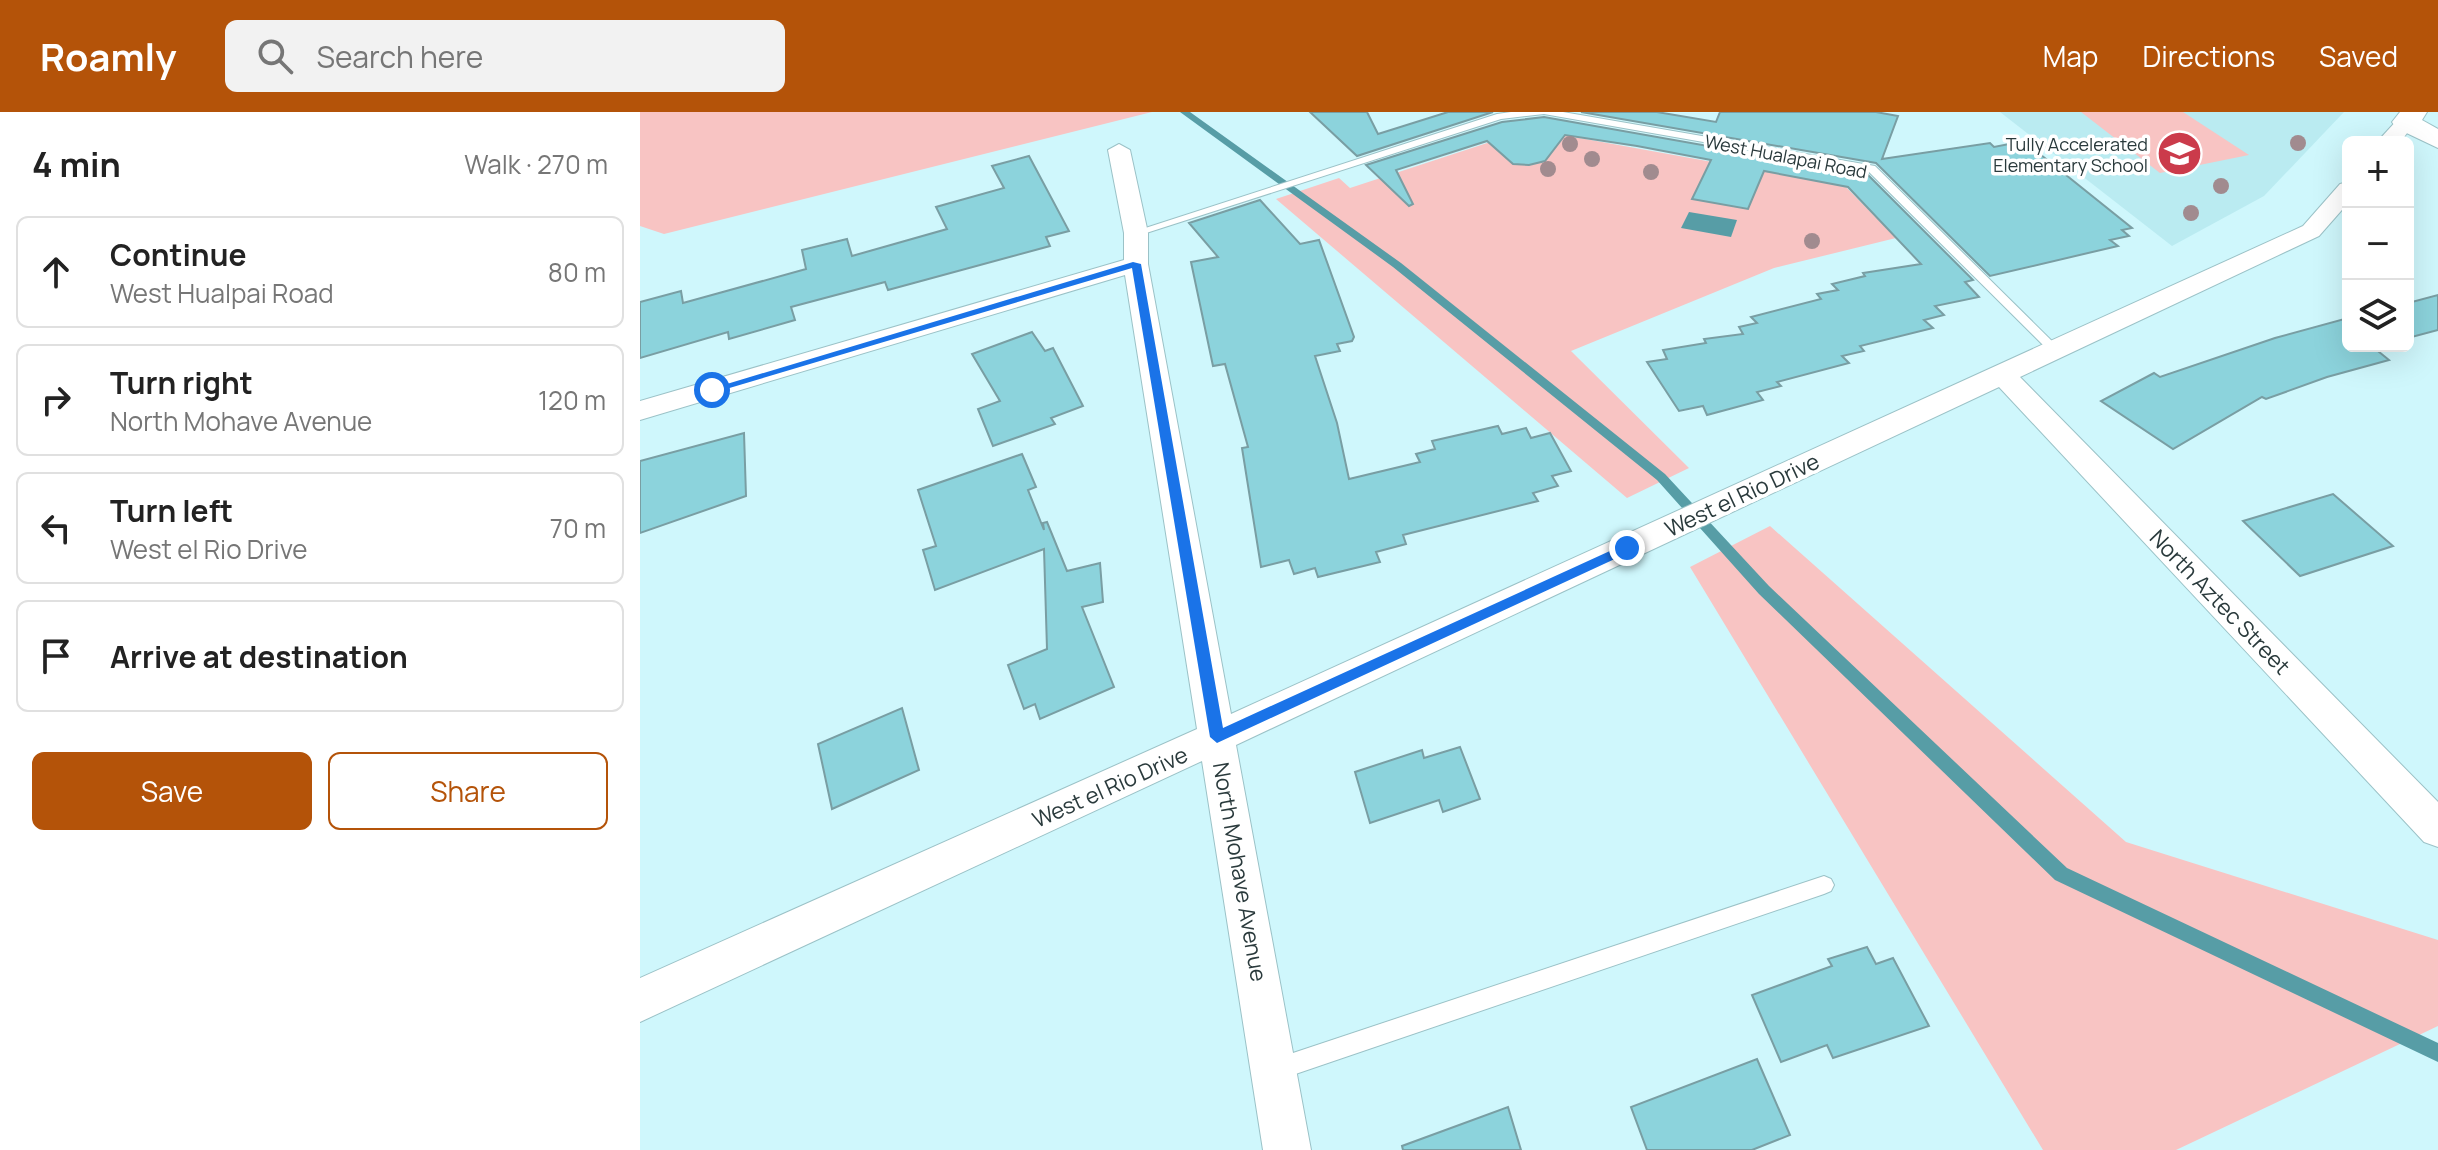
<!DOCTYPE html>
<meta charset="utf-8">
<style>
:root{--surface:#fff;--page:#f2f2f2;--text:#222;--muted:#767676;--line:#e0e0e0;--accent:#b45309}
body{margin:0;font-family:Manrope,sans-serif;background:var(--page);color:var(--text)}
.controls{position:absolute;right:24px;top:24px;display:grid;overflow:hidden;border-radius:12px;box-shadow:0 8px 32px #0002}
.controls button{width:72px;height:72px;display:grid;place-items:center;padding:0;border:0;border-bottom:2px solid var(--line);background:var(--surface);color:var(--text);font:40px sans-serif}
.stop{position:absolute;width:24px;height:24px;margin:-18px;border:6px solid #1a73e8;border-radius:50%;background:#fff}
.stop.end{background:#1a73e8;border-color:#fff;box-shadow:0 2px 8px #0008}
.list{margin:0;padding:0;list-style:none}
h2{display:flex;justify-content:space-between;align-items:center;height:104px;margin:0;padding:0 32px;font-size:34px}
h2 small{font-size:26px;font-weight:400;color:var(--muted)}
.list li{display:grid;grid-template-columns:52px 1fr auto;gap:24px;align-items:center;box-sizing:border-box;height:112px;margin:0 16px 16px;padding:0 16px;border:2px solid var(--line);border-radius:12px}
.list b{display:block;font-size:30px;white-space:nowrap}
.list p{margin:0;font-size:26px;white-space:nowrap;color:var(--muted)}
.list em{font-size:26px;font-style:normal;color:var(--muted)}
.actions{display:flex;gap:16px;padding:24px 32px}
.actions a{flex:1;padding:18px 0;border:2px solid var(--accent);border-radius:12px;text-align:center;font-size:28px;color:var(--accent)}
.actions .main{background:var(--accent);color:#fff}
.icon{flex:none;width:44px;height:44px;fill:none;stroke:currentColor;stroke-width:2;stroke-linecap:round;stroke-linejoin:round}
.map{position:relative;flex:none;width:1798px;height:1038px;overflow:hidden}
header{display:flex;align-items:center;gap:48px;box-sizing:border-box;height:112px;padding:0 40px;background:var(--accent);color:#fff}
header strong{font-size:38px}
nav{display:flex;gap:44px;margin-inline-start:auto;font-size:28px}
.search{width:560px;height:72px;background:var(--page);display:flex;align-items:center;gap:20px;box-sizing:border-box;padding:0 28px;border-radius:12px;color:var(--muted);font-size:30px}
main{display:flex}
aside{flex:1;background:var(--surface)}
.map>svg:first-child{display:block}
.built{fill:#baebf1}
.green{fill:#f8c4c3}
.water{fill:#579da6}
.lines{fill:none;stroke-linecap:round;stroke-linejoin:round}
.stream{fill:#579da6;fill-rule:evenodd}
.building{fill:#8cd3dc;stroke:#799ea3;stroke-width:2}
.lane-casing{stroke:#9bc2c7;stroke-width:2}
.street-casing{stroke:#9bc2c7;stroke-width:2}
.secondary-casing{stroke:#9bc2c7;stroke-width:2}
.lane{fill:#fff;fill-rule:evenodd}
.street{fill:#fff;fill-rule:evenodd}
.secondary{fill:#fff;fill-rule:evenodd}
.tree{fill:#a18b8f}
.route{fill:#1a73e8}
.labels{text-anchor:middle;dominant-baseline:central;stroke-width:7;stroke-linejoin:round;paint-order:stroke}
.far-poi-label{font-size:18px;fill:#2a3a3c;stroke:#fff;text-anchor:end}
.far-street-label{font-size:18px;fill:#2a3a3c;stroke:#fff}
.street-label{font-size:22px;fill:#2a3a3c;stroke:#fff}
</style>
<header>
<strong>Roamly</strong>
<div class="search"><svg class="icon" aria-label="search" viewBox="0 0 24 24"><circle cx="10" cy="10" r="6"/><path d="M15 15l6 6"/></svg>Search here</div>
<nav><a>Map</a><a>Directions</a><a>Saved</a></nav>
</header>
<main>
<aside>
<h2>4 min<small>Walk · 270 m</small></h2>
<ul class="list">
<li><svg class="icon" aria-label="ahead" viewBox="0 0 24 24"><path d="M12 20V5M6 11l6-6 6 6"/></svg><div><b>Continue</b><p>West Hualpai Road</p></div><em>80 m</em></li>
<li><svg class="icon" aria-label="right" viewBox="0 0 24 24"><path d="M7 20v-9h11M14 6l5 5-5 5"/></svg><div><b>Turn right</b><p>North Mohave Avenue</p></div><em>120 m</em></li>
<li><svg class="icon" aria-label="left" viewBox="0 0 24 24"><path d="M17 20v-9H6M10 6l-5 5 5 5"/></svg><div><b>Turn left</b><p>West el Rio Drive</p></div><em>70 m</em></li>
<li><svg class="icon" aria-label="arrive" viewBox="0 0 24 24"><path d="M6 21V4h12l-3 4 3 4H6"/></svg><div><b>Arrive at destination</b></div></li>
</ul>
<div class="actions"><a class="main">Save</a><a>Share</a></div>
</aside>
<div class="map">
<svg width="1798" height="1038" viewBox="0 0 1798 1038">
<rect width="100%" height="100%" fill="#cff7fc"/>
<polygon class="built" points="1360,0 1704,0 1624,84 1532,134"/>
<g class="green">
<polygon points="0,0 512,0 24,122 0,114"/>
<polygon points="1441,0 1543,0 1609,43 1520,61"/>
<polygon points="890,17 1205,74 1256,126 1134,156 931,239 1049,356 987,386 636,87 699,66 710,76"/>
<polygon points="1130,414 1486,730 1798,828 1798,914 1536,1038 1403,1038 1050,455"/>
</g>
<polygon class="water" points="1049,100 1097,108 1091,125 1041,116"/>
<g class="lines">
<polygon class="stream" points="540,0 550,0 761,151 1025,362 1129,474 1427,756 1798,931 1798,950 1415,768 1119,482 1017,368 753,155"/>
</g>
<g class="building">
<polygon points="670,0 727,0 738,22 808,0 853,0 717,44"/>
<polygon points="941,0 1017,0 1076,10 1080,0 1236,0 1258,4 1242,47 1350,31 1354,35 1369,32 1376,37 1391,35 1492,116 1482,118 1489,124 1470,128 1478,134 1350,164 1236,51"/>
<polygon points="904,5 1227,62 1333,168 1325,170 1339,185 1295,194 1304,203 1284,208 1293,216 1220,234 1224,239 1202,244 1209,251 1137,270 1141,274 1117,280 1123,288 1067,303 1063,294 1039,299 1007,250 1027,247 1023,238 1066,231 1064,227 1103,222 1099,215 1117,211 1111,205 1181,187 1177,182 1198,178 1192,172 1225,164 1223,161 1281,152 1208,75 1124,59 1108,97 1052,87 1071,48 997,34 925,23 905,49 889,53 873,52 847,29 756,58 773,92 769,94 726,53 862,10"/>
<polygon points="389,44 429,119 406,125 410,134 248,178 245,170 151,195 155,208 89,227 88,220 0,246 0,190 41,179 43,191 166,157 162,138 207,127 212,144 307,117 296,95 364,76 352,54"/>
<polygon points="620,88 660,132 679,128 714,225 712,229 697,232 700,239 675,244 697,311 709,367 780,350 776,342 795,337 792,329 858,314 862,322 886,316 891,326 910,321 931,359 912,364 918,374 893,381 898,389 763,423 766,432 736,440 740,450 678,465 675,456 654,462 649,448 621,455 602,336 608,335 585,252 573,254 551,150 578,145 549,111"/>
<polygon points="1798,183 1798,218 1768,226 1768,191"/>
<polygon points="1708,206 1708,234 1738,234 1733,235 1749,248 1687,265 1626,287 1622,285 1533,337 1461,289 1514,261 1520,265 1635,226"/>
<polygon points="392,220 405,239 413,236 443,294 411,306 415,312 353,334 338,297 360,289 332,242"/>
<polygon points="104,321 106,384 0,421 0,349"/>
<polygon points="382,342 396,375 388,378 404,418 403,411 407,410 427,459 460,451 463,490 442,495 474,575 400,607 395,592 384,597 368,553 407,537 404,437 295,478 283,438 296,434 278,378"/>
<polygon points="1693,382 1753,434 1660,464 1603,409"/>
<polygon points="262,596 279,658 192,697 178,632"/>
<polygon points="820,635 840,687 803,700 799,688 730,711 715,660 782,638 784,646"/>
<polygon points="1227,835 1236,852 1253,846 1289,914 1193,946 1187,933 1141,950 1112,883 1192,854 1188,847"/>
<polygon points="1117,947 1150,1023 1112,1038 1007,1038 991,995"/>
<polygon points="868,995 881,1038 763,1038 762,1034"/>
</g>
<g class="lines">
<defs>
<g id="lane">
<polygon points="871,0 923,0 1235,54 1419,236 1413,240 1409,239 1228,59 904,2 861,7 500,123 490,121 857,2"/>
<polygon points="1184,764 1191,767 1194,773 1191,779 1184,782 635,969 627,966 624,958 627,950 635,947"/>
</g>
<g id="street">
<polygon points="1766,4 1776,10 1760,30 1737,30 1759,6"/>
<polygon points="479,32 490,38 508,121 508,152 591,602 1663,114 1700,72 1708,70 1708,91 1679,124 1380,265 1798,690 1798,735 1784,730 1359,275 596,633 671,1038 623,1038 562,649 0,910 0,866 557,617 485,163 0,308 0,289 484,148 484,121 468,38"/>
</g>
<polygon id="secondary" points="1760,0 1787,0 1782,8 1798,17 1798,36 1756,16 1752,10"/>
</defs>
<use href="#lane" class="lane-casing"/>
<use href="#street" class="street-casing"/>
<use href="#secondary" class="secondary-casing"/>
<use href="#lane" class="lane"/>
<use href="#street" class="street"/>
<use href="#secondary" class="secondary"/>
</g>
<g class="tree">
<circle cx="1658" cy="31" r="8"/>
<circle cx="930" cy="32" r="8"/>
<circle cx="952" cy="47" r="8"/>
<circle cx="908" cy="57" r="8"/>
<circle cx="1011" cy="60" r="8"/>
<circle cx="1581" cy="74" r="8"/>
<circle cx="1551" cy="101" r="8"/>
<circle cx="1172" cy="129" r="8"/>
</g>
<polygon class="route" points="493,150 501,152 583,616 983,433 992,433 992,439 577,631 570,625 492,156 76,280 67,278"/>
<defs>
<symbol id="school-disc" viewBox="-11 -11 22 22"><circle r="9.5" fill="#cb3b4b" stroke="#fff"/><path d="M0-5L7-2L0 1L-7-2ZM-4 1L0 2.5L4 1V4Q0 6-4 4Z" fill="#fff"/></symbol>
</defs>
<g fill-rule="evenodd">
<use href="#school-disc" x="1514" y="16" width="51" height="51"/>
</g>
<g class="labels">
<g class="far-poi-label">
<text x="1508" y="32">Tully Accelerated<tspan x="1508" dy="21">Elementary School</tspan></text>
</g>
<g class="far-street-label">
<text transform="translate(1146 44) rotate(11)">West Hualapai Road</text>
</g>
<g class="street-label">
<text transform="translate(1102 383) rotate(-25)">West el Rio Drive</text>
<text transform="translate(1580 490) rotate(46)">North Aztec Street</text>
<text transform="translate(470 675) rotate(-24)">West el Rio Drive</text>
<text transform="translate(600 760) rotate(80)">North Mohave Avenue</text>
</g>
</g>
</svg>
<div class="controls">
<button>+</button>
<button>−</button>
<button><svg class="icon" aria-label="layers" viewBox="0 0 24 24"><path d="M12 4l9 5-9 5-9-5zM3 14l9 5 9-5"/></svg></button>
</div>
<div class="stop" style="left:72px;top:278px"></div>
<div class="stop end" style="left:987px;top:436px"></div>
</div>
</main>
